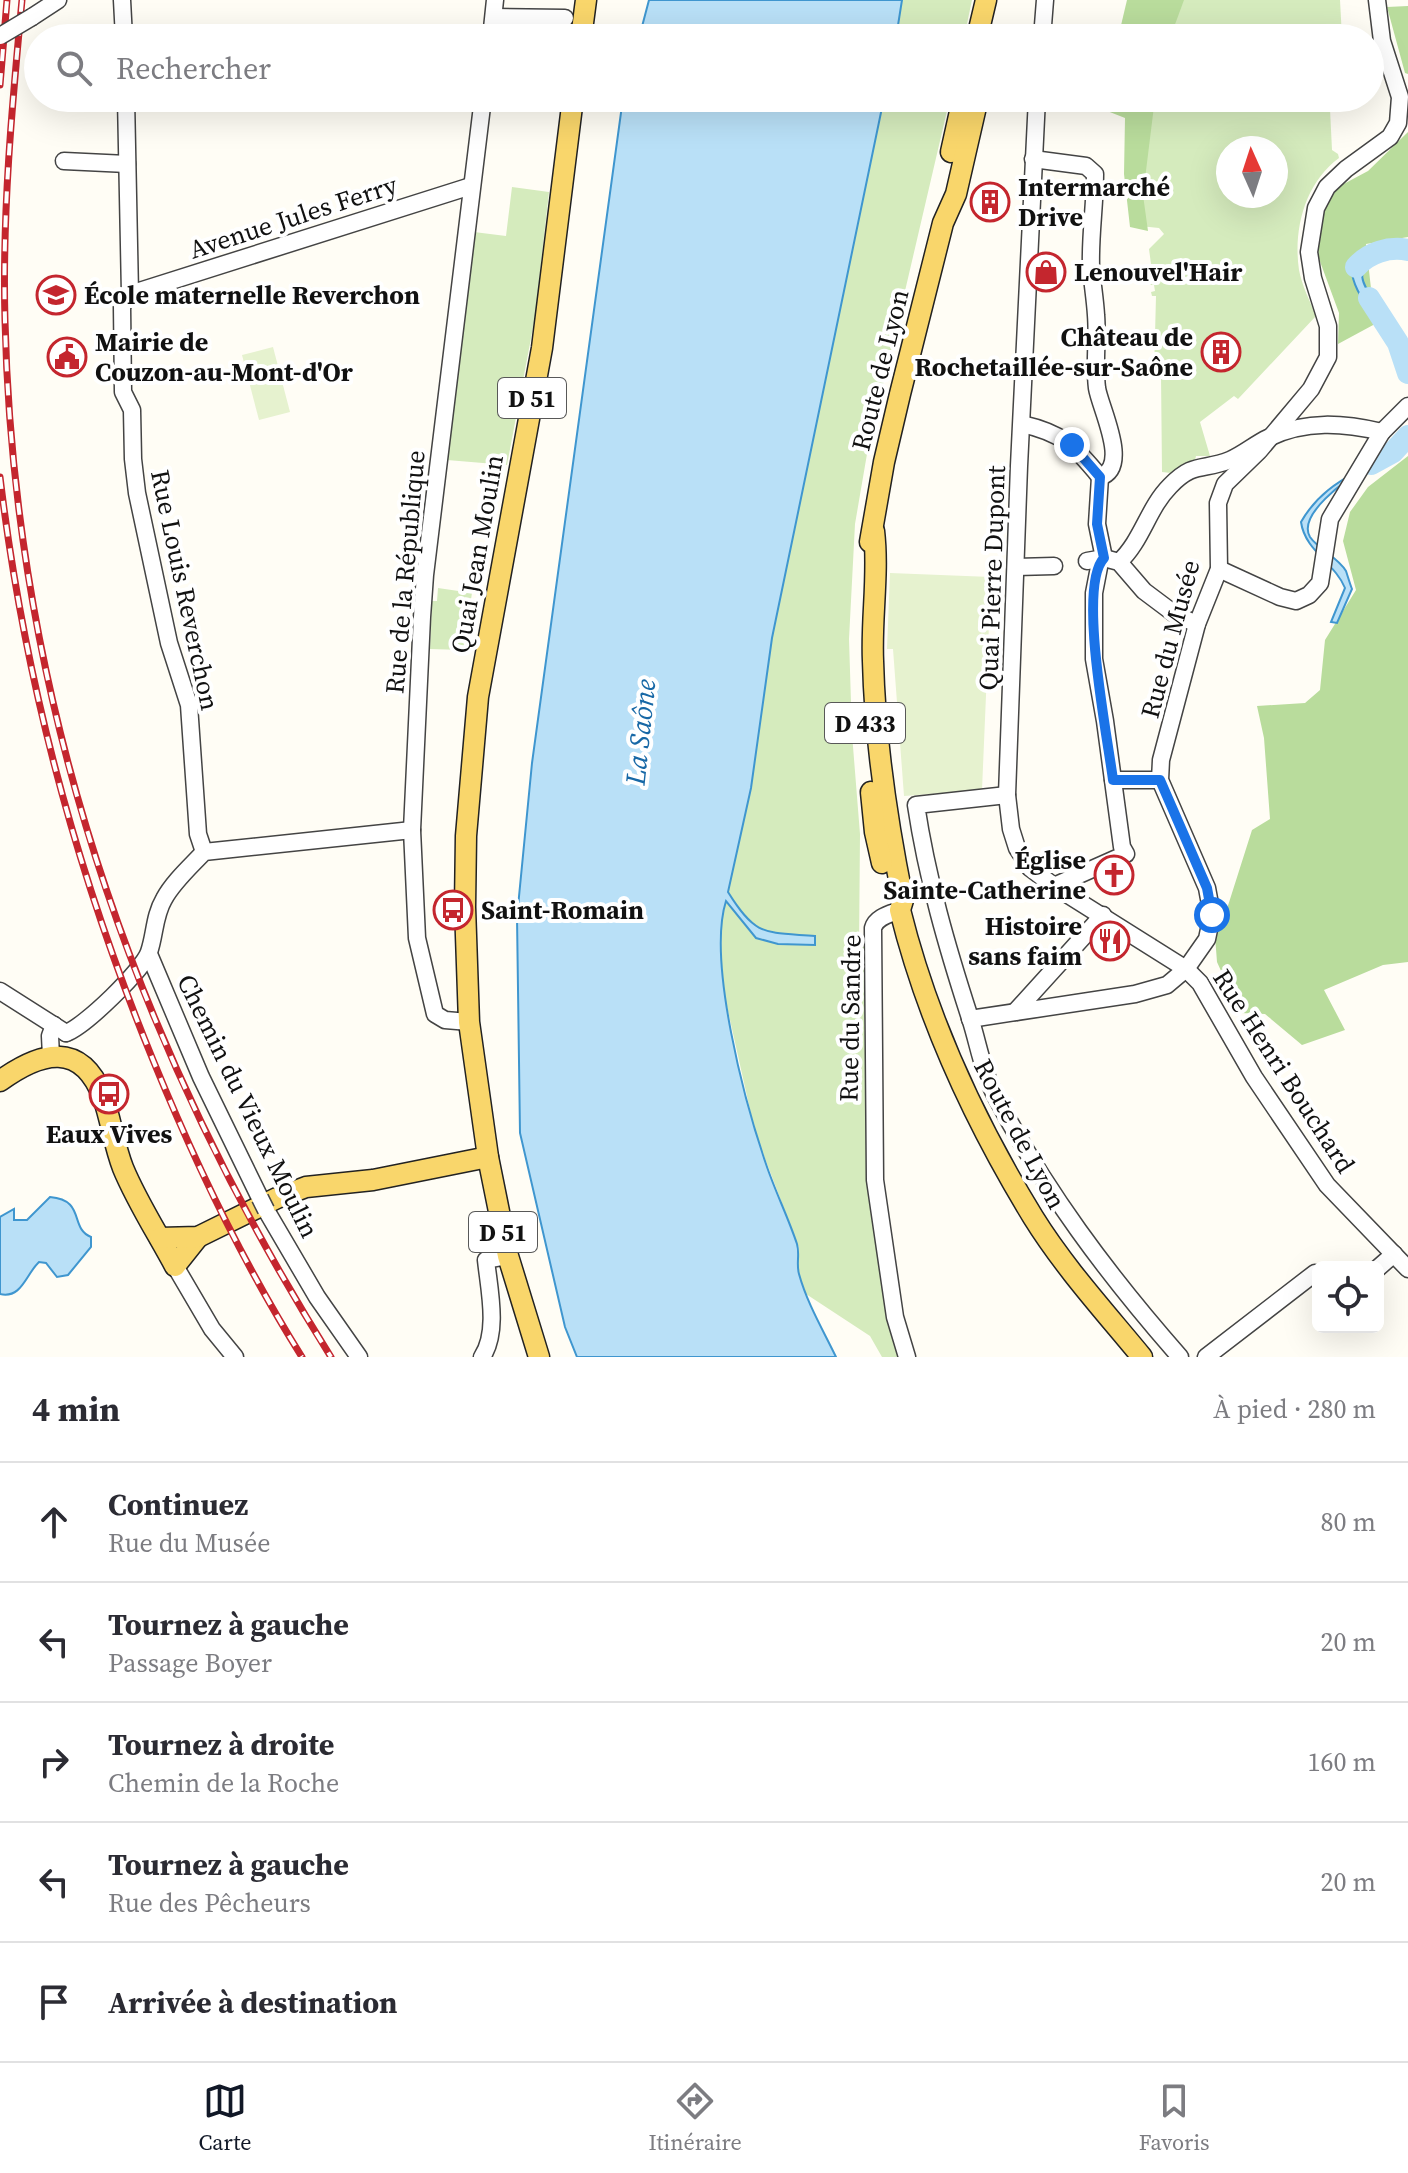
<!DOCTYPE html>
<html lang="fr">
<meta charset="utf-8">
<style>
:root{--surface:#fff;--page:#f2f2f3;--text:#2b2b33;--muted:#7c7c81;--line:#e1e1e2;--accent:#111827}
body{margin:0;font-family:"Source Serif 4",serif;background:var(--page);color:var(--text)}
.controls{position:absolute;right:24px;bottom:24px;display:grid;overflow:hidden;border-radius:12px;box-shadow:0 8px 32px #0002}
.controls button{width:72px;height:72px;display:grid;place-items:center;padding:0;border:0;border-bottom:2px solid var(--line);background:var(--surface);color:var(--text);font:40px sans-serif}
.compass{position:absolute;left:1216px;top:136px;width:72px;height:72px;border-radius:50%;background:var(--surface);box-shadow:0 8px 32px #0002;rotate:357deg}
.stop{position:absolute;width:24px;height:24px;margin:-18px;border:6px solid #1a73e8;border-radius:50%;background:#fff}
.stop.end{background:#1a73e8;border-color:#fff;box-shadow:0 2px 8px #0008}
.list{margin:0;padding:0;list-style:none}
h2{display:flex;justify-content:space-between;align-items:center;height:104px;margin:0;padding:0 32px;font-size:34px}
h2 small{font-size:26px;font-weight:400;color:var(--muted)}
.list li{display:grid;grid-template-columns:52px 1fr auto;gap:24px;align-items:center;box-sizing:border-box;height:120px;padding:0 32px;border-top:2px solid var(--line)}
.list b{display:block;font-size:30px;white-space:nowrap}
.list p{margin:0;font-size:26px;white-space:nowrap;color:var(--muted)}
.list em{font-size:26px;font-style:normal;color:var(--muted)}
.icon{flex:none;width:44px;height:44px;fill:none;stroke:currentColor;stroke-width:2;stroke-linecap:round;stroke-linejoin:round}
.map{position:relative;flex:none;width:1408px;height:1357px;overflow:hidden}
.search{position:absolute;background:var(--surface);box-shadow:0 8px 32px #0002;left:24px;right:24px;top:24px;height:88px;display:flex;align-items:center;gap:20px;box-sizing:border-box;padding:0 28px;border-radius:44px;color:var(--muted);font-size:30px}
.sheet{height:704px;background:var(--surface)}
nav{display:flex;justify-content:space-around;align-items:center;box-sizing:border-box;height:112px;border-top:2px solid var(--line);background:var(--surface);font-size:22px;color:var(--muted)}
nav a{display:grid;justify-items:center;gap:4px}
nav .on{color:var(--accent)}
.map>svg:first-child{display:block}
.green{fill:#d5ebbd;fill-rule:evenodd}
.forest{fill:#b9dc9c}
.pitch{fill:#e6f2cf}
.water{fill:#b9e0f7;stroke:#3f96cf;stroke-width:2}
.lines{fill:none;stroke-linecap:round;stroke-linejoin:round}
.river{stroke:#b9e0f7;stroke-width:22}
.minor-casing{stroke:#444;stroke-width:19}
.major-casing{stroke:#222;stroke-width:23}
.minor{stroke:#fff;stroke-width:16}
.major{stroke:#f9d66b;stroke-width:20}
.rail-casing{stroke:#c4262e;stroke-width:7}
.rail{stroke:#fff;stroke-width:4;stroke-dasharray:12;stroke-linecap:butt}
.minor-bridge-casing{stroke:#444;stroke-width:19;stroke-linecap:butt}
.minor-bridge{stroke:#fff;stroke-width:16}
.route{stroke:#1a73e8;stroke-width:10}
.labels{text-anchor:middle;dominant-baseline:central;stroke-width:8;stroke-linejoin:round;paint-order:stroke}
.shield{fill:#fff;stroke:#585858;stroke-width:2}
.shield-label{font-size:24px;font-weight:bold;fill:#111}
.poi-label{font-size:26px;font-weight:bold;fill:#111;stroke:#fff;text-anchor:start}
.street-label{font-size:26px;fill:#111;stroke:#fff}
.water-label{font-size:28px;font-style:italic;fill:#1768a6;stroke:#fff}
</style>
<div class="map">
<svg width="1408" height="1357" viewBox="0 0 1408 1357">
<rect width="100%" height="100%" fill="#fffdf5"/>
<g class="green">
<polygon points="902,0 972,0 964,38 896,38"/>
<polygon points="1160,0 1340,0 1342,38 1153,38"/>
<polygon points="884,98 950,98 867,454 855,524 849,639 852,734 860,834 859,947 868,947 871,1165 904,1357 882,1357 870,1336 806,1294 797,1269 799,1248 755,1132 724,993 721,952 722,915 751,788 772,638"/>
<path d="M1155,98H1346L1347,103L1330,109L1332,150L1338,154L1339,158C1305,183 1293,229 1299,270C1302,286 1310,301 1316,316L1238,399L1234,396L1200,422L1210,456H1196L1194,465L1171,473L1162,472L1161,375L1154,374L1156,296H1152L1151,292L1155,291L1154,285H1150V280L1153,279L1149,249L1164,234L1159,228L1130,225V219ZM1228,148H1276V196H1228Z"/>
<polygon points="512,187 549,192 535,317 507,465 447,460 474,232 506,236"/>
<polygon points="438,588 472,593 463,650 430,649 432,601 437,601"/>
</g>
<g class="forest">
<polygon points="1127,0 1184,0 1170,38 1118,38"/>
<polygon points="1408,6 1408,74 1405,73 1387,7"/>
<polygon points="1100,98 1155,98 1143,195 1148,231 1130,227 1124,174 1125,118 1097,107"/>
<polygon points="1408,132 1408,237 1366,244 1375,324 1338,344 1339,313 1318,256 1319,217 1338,187 1368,171"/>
<polygon points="1408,456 1408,962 1383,965 1324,990 1345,1030 1302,1045 1265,1014 1240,1013 1217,962 1215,936 1225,915 1252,830 1270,819 1264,738 1257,706 1305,703 1320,690 1325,640 1356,590 1343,541 1350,512 1368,487"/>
</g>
<g class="pitch">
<polygon points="273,347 290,412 259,420 242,355"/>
<polygon points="890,573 991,577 982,790 904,796 893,649 887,649"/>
</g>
<g class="water">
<polygon points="649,0 902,0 896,38 639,38"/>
<path d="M623,98H884L772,638L751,788L728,892C756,937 764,932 815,936V945L778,944L756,938L726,901C707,961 745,1103 766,1164C775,1191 788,1217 797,1244C800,1254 796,1264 799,1274C807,1303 823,1330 836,1357H577L565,1327L520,1133L517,917L532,763Z"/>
<path d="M1378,245L1379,256C1343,275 1375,295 1384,316C1384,317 1385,328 1385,329C1371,311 1342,280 1355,255Z"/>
<path d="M1396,446V453C1387,461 1375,465 1364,470C1346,479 1297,515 1310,537C1319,550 1338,557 1346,571C1348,577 1350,584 1352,589L1337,623L1331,622L1345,588C1335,563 1305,551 1301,522C1325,480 1361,474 1396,446Z"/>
<path d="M50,1197C86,1200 69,1228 91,1237V1247L68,1275L57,1277L46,1263L39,1262C26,1274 22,1299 0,1294V1217L14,1209V1220H27Z"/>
</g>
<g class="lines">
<g class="river">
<path d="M1356,267C1368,253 1389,246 1408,250"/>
<polyline points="1369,298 1398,343 1408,373"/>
<polyline points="1371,464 1393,452 1408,436"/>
</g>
<defs>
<g id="minor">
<polyline points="122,0 124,38"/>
<polyline points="32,17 58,0"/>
<polyline points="494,17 565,18"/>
<polyline points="491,38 495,0"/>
<polyline points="1042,38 1045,0"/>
<polyline points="126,98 130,294"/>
<polyline points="1037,98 1019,466 1007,795 1011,829 1017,848 1030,868 1054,886 1186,969 1200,983 1254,1077 1327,1185 1408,1269"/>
<path d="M1033,159L1086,166L1095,174C1095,205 1090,236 1091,266C1092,282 1095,298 1096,315C1098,339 1094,364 1097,388C1100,408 1131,467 1100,477"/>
<polyline points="64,161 127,164"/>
<polyline points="130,294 122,306 123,392 132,410 133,459 137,493 169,643 189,705 198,834 204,852"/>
<polyline points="130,294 471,186"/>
<path d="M1022,424C1062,433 1074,445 1100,477"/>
<polyline points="1087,561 1104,558 1119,562 1144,591 1176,615 1197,624"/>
<path d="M1119,562C1142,541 1148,508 1170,486C1194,461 1203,471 1230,460C1244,454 1255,444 1268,438C1306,420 1343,423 1382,432"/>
<polyline points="1016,567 1054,566"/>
<polyline points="1219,569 1280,597 1296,601 1309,595 1320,583 1330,519 1382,432 1408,406"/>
<polyline points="1113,780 1160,780"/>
<path d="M1007,795L916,805C927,878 947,947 970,1018C978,1042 982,1070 994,1093C1044,1190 1108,1275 1180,1357"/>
<polyline points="1054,886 1126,854 1122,847 1105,721 1094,659 1094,593 1100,562 1104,558 1097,524 1100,477"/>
<path d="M900,910C890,914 876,917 873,928L875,1180L895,1317L907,1357"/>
<polyline points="149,954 201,1077 260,1198"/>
<polyline points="0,991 66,1033"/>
<polyline points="1015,1012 1103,915"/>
<polyline points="970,1019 1135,994 1167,985 1186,969 1207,939 1212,915 1207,888 1160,780 1161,760 1197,624 1219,569 1218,503 1225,484 1259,451 1311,389 1328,357 1328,326 1313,278 1309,252 1316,208 1327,187 1346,169 1390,137 1398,123 1400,97 1382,41 1377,0"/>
<polyline points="469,1022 445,1020 435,1014 417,938 412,830 422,617 425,575 483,98"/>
<path d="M66,1033C84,1027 143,970 149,952C155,935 154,916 164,899C173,882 191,866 204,852L412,830"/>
<polyline points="51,1056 50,1036 54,1025"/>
<polyline points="266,1210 317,1297 359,1357"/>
<polyline points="175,1266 212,1329 235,1357"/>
<polyline points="1378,1268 1394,1254"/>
<path d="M482,1357C499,1332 489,1289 486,1260L508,1256"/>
<polyline points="1206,1357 1315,1273 1318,1274"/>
</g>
<g id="major">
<polyline points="581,38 586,0"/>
<polyline points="977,38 986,0"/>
<polyline points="951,152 963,98"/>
<path d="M874,531C879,574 871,618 873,661C875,742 887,821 903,900L900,910C927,1019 975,1122 1033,1217C1064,1267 1105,1312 1142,1357"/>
<polyline points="870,542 884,462 900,394 943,223 956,194 978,98"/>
<polyline points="871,792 875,832 882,863"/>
<path d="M0,1081C40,1052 81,1040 103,1097C111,1120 114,1145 123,1168C137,1202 158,1234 175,1266L198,1237"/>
<polyline points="160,1238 198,1237 277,1198 306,1187 373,1180 488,1157"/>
<polyline points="539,1357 508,1256 488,1157 469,1022 465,907 466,836 478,697 542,348 573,98"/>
</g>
</defs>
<use href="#minor" class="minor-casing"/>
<use href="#major" class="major-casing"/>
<use href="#minor" class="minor"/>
<use href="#major" class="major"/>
<defs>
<g id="rail">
<path d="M22,0C12,106 2,214 5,321C14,697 132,1040 331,1357"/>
<polyline points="0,85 7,0"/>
<path d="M0,477C24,679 76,872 153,1060C195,1163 243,1263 302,1357"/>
</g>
</defs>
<use href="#rail" class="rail-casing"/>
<use href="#rail" class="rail"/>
<defs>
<g id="minor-bridge">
<polyline points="0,36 32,17"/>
<polyline points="260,1198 266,1210"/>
</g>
</defs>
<use href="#minor-bridge" class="minor-bridge-casing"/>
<use href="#minor-bridge" class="minor-bridge"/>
</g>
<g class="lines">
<path class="route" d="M1072,445L1100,477L1097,524L1104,558C1077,586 1108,739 1113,780H1160L1207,888L1212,915"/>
</g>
<defs>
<symbol id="building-ring" viewBox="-11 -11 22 22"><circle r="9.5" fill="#fff" stroke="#c4262e" stroke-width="1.5"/><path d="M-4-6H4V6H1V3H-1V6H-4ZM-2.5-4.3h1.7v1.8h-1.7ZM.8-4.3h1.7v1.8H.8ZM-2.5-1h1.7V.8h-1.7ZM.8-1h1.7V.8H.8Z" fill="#c4262e"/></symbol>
<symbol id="shop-ring" viewBox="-11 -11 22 22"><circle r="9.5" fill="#fff" stroke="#c4262e" stroke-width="1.5"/><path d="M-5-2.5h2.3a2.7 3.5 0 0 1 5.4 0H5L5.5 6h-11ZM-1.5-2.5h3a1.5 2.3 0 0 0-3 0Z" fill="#c4262e"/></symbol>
<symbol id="school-ring" viewBox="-11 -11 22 22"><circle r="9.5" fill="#fff" stroke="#c4262e" stroke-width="1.5"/><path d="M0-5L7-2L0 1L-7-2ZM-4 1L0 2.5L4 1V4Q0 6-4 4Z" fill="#c4262e"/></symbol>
<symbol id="civic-ring" viewBox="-11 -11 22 22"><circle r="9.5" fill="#fff" stroke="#c4262e" stroke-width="1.5"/><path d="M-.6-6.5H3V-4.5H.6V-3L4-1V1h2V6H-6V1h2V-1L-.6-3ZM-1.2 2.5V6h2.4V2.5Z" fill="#c4262e"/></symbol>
<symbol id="church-ring" viewBox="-11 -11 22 22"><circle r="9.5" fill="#fff" stroke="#c4262e" stroke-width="1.5"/><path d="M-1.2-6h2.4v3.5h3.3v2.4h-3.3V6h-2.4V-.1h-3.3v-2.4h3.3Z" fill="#c4262e"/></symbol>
<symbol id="bus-ring" viewBox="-11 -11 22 22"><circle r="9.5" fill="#fff" stroke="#c4262e" stroke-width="1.5"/><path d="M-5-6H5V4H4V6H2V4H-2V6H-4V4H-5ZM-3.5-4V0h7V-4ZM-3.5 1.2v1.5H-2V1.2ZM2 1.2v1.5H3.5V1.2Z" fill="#c4262e"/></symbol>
<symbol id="restaurant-ring" viewBox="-11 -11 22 22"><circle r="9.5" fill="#fff" stroke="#c4262e" stroke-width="1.5"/><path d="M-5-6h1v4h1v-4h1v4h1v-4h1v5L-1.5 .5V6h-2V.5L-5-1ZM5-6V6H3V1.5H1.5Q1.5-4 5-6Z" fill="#c4262e"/></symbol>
</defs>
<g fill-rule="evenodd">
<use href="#building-ring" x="968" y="180" width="44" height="44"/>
<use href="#shop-ring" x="1024" y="250" width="44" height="44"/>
<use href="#school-ring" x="34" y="273" width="44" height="44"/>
<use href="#building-ring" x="1199" y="330" width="44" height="44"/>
<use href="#civic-ring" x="45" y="335" width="44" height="44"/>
<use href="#church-ring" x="1092" y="853" width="44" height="44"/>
<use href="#bus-ring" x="431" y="888" width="44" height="44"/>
<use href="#restaurant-ring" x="1088" y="919" width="44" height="44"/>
<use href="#bus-ring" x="87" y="1072" width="44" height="44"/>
</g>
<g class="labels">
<g class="shield">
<rect x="498" y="378" width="68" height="40" rx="6"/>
<rect x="825" y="703" width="80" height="40" rx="6"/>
<rect x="469" y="1212" width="68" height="40" rx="6"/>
</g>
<g class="shield-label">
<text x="532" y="398">D 51</text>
<text x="865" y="723">D 433</text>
<text x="503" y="1232">D 51</text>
</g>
<g class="poi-label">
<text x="1018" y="187">Intermarché<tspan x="1018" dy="30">Drive</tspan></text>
<text x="1074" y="272">Lenouvel'Hair</text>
<text x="84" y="295">École maternelle Reverchon</text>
<text x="1193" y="337" text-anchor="end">Château de<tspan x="1193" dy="30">Rochetaillée-sur-Saône</tspan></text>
<text x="95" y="342">Mairie de<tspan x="95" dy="30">Couzon-au-Mont-d'Or</tspan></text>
<text x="1086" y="860" text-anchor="end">Église<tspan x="1086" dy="30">Sainte-Catherine</tspan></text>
<text x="481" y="910">Saint-Romain</text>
<text x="1082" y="926" text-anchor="end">Histoire<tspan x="1082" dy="30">sans faim</tspan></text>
<text x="109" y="1134" text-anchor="middle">Eaux Vives</text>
</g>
<g class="street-label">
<text transform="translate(293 217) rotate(-18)">Avenue Jules Ferry</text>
<text transform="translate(880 370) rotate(-76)">Route de Lyon</text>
<text transform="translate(477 554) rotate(-80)">Quai Jean Moulin</text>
<text transform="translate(405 572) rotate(-85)">Rue de la République</text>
<text transform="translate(992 578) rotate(-88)">Quai Pierre Dupont</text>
<text transform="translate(185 590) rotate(78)">Rue Louis Reverchon</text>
<text transform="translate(1170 639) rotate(-75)">Rue du Musée</text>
<text transform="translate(850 1018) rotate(-89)">Rue du Sandre</text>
<text transform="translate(1284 1071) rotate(57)">Rue Henri Bouchard</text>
<text transform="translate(248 1106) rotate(64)">Chemin du Vieux Moulin</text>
<text transform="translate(1020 1134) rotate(62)">Route de Lyon</text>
</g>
<g class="water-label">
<text transform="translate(640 732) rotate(-84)">La Saône</text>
</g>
</g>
</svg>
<div class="controls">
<button><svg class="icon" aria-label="locate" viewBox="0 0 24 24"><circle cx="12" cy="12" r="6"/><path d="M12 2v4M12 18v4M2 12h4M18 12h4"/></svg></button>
</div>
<svg class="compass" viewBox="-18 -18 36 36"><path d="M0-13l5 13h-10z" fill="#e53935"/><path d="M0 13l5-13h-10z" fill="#7c7c81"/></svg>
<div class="stop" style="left:1212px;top:915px"></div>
<div class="stop end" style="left:1072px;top:445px"></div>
<div class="search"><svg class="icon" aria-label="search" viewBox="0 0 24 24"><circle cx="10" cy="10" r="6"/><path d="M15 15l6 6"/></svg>Rechercher</div>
</div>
<section class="sheet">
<h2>4 min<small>À pied · 280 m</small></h2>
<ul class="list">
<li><svg class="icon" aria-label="ahead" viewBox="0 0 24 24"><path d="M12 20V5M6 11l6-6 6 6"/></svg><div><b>Continuez</b><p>Rue du Musée</p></div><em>80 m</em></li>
<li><svg class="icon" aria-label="left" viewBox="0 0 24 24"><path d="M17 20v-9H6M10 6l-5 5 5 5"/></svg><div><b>Tournez à gauche</b><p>Passage Boyer</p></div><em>20 m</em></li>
<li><svg class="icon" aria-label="right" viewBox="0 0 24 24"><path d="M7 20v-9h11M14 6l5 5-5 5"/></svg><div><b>Tournez à droite</b><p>Chemin de la Roche</p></div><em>160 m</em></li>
<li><svg class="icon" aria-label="left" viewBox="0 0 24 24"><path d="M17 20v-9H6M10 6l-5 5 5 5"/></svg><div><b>Tournez à gauche</b><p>Rue des Pêcheurs</p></div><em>20 m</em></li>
<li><svg class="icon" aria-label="arrive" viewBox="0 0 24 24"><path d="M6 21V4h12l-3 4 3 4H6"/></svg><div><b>Arrivée à destination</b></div></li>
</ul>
</section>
<nav>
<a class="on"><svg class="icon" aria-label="map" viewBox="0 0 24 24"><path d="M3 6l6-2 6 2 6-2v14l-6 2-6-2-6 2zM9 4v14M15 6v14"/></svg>Carte</a>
<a><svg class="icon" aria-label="directions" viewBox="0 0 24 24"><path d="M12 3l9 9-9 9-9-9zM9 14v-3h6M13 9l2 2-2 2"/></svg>Itinéraire</a>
<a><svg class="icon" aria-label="saved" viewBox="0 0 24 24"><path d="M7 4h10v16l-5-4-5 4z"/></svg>Favoris</a>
</nav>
